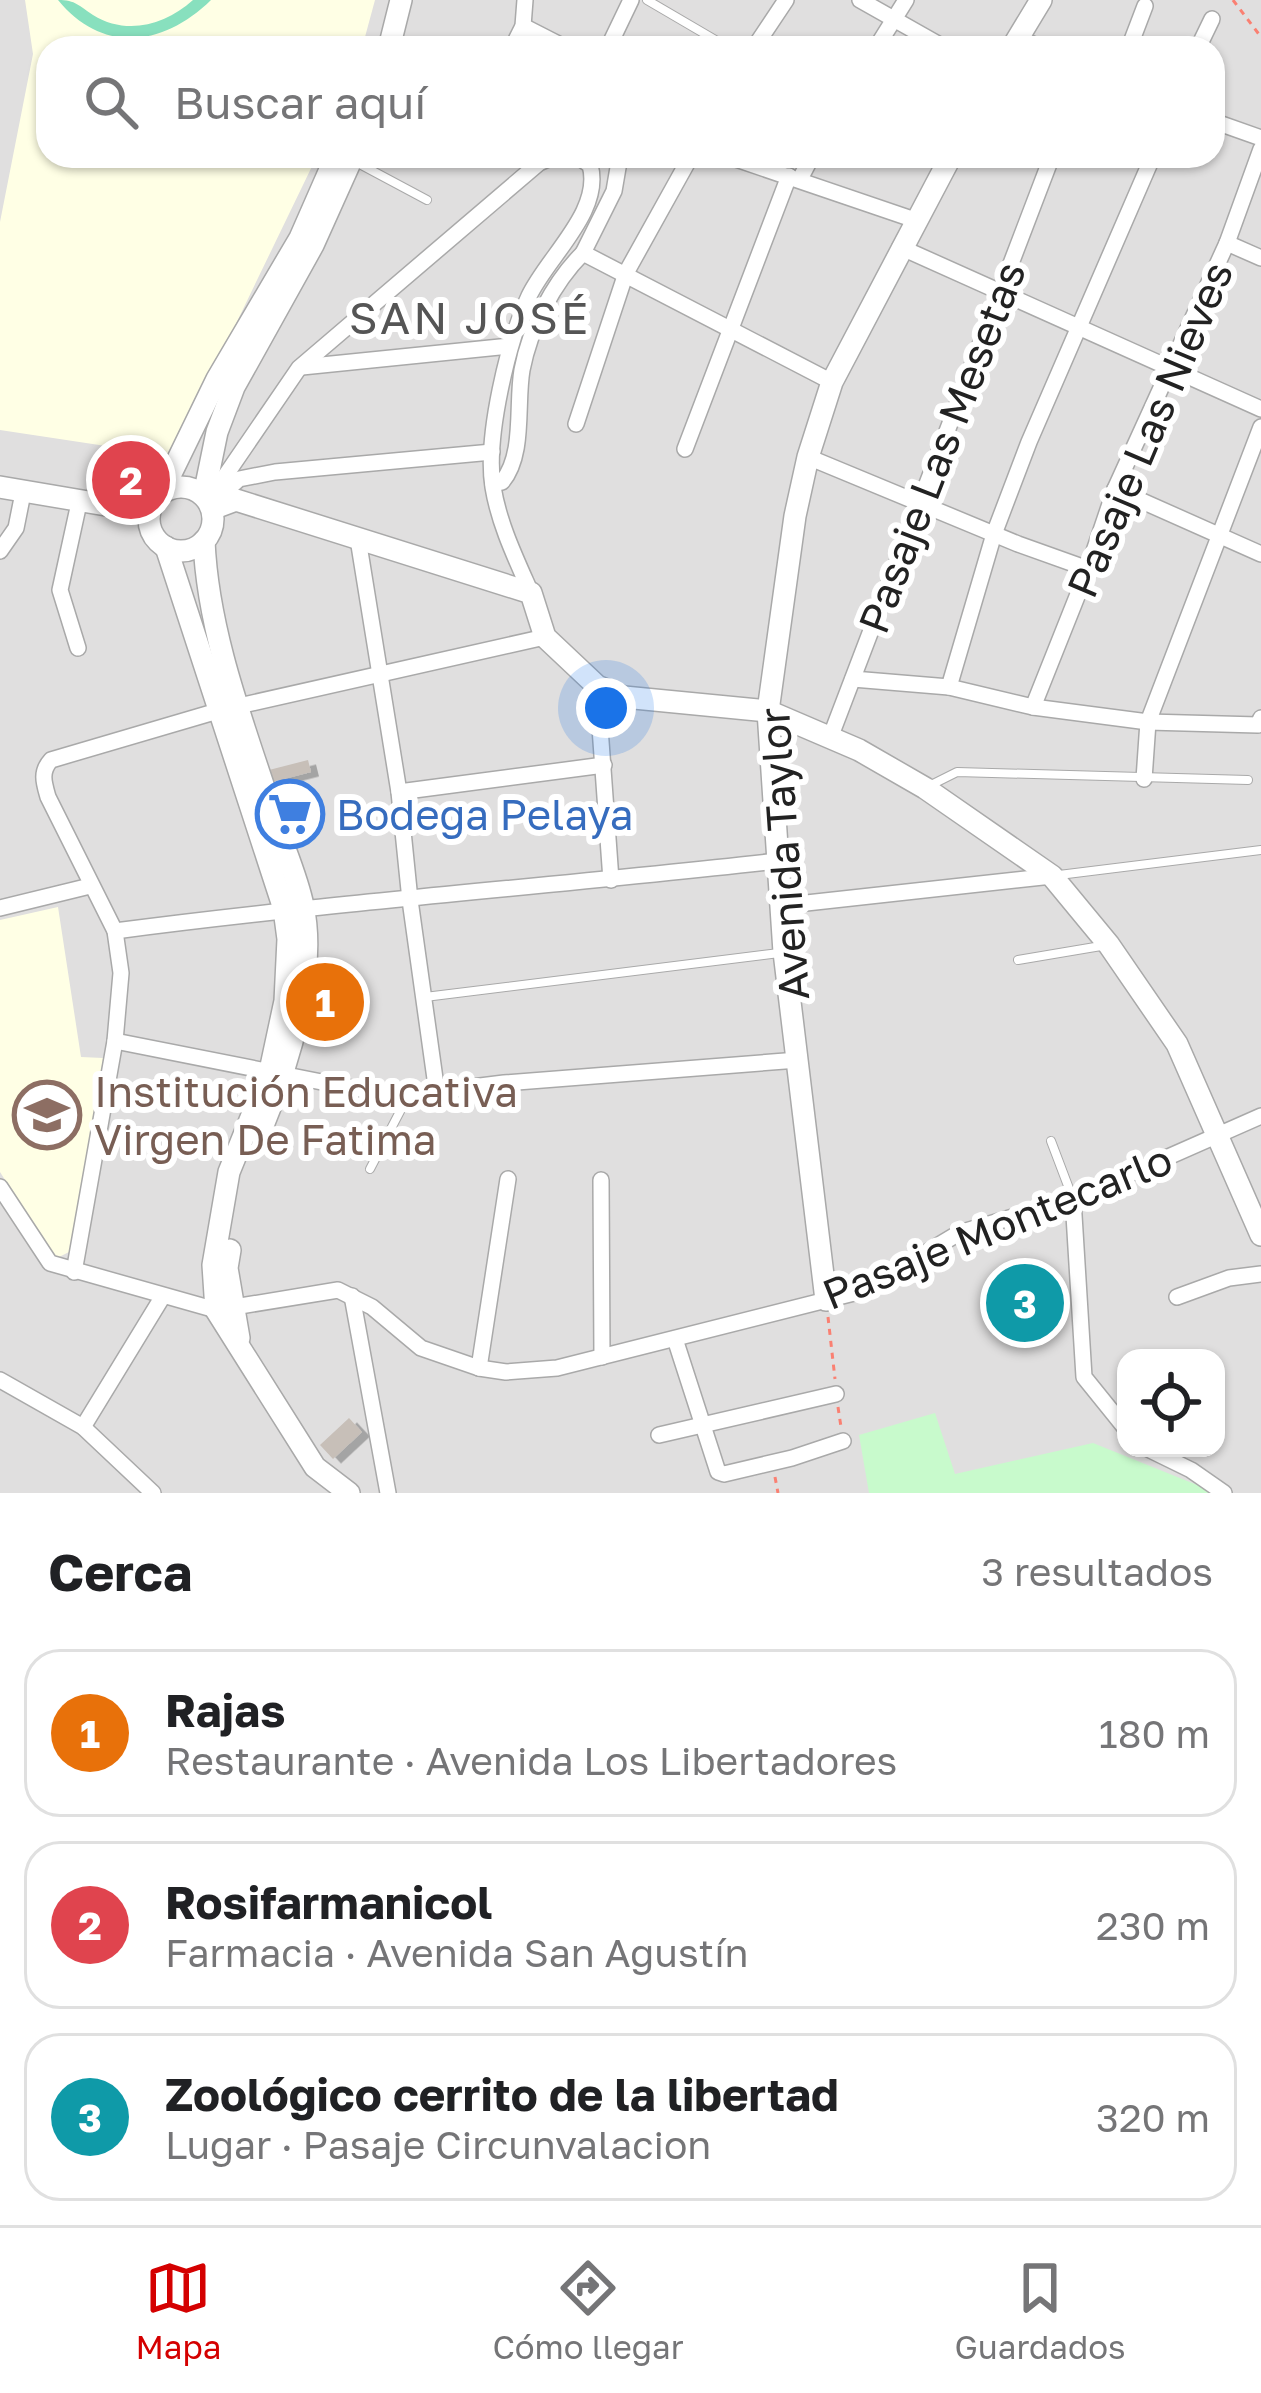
<!DOCTYPE html>
<html lang="es">
<meta charset="utf-8">
<style>
:root{--surface:#fff;--page:#f2f2f2;--text:#202124;--muted:#757577;--line:#e0e0e0;--accent:#d40000}
body{margin:0;font-family:"Golos Text",sans-serif;background:var(--page);color:var(--text)}
.controls{position:absolute;right:36px;bottom:36px;display:grid;overflow:hidden;border-radius:24px;box-shadow:0 3px 9px #0004}
.controls button{width:108px;height:108px;display:grid;place-items:center;padding:0;border:0;border-bottom:3px solid var(--line);background:var(--surface);color:var(--text);font:60px sans-serif}
.you{position:absolute;left:606px;top:708px;width:42px;height:42px;margin:-30px;border:9px solid #fff;border-radius:50%;background:#1a73e8;box-shadow:0 0 0 18px #1a73e833}
.badge{display:grid;place-items:center;width:78px;height:78px;border-radius:50%;background:var(--accent);color:#fff;font-size:39px;font-weight:700}
.pin{position:absolute;translate:-50% -50%;border:6px solid #fff;box-shadow:0 3px 12px #0006}
.list{margin:0;padding:0;list-style:none}
h2{display:flex;justify-content:space-between;align-items:center;height:156px;margin:0;padding:0 48px;font-size:51px}
h2 small{font-size:39px;font-weight:400;color:var(--muted)}
.list li{display:grid;grid-template-columns:78px 1fr auto;gap:36px;align-items:center;box-sizing:border-box;height:168px;margin:0 24px 24px;padding:0 24px;border:3px solid var(--line);border-radius:36px}
.list b{display:block;font-size:45px;white-space:nowrap}
.list p{margin:0;font-size:39px;white-space:nowrap;color:var(--muted)}
.list em{font-size:39px;font-style:normal;color:var(--muted)}
.icon{flex:none;width:66px;height:66px;fill:none;stroke:currentColor;stroke-width:2;stroke-linecap:round;stroke-linejoin:round}
.map{position:relative;flex:none;width:1261px;height:1493px;overflow:hidden}
.search{position:absolute;background:var(--surface);box-shadow:0 3px 9px #0004;left:36px;right:36px;top:36px;height:132px;display:flex;align-items:center;gap:30px;box-sizing:border-box;padding:0 42px;border-radius:36px;color:var(--muted);font-size:45px}
.sheet{height:732px;background:var(--surface)}
nav{display:flex;justify-content:space-around;align-items:center;box-sizing:border-box;height:168px;border-top:3px solid var(--line);background:var(--surface);font-size:33px;color:var(--muted)}
nav a{display:grid;justify-items:center;gap:6px}
nav .on{color:var(--accent)}
.map>svg:first-child{display:block}
.residential{fill:#e0dfdf;fill-rule:evenodd}
.education{fill:#ffffe5}
.park{fill:#c8facc}
.pitch{fill:#88e0be}
.building{fill:#c7bfb8;filter:url(#shadow)}
.lines{fill:none;stroke-linecap:round;stroke-linejoin:round}
.service-casing{stroke:#a9a9a9;stroke-width:10}
.minor-casing{stroke:#a9a9a9;stroke-width:18}
.tertiary-casing{stroke:#a9a9a9;stroke-width:24}
.path{stroke:#fa8072;stroke-width:3;stroke-dasharray:6 6;stroke-linecap:butt}
.service{stroke:#fff;stroke-width:8}
.minor{stroke:#fff;stroke-width:15}
.tertiary{stroke:#fff;stroke-width:21}
.labels{text-anchor:middle;dominant-baseline:central;stroke-width:12;stroke-linejoin:round;paint-order:stroke}
.street-label{font-size:42px;fill:#222;stroke:#fff}
.shop-label{font-size:42px;fill:#366cbe;stroke:#fff;text-anchor:start}
.education-label{font-size:42px;fill:#785e54;stroke:#fff;text-anchor:start}
.neighbourhood-label{font-size:45px;letter-spacing:3px;fill:#555;stroke:#fff}
</style>
<div class="map">
<svg width="1261" height="1493" viewBox="0 0 1261 1493">
<defs>
<filter id="shadow"><feDropShadow dx="8" dy="4.5" stdDeviation="0" flood-color="#0004"/></filter>
</defs>
<rect width="100%" height="100%" fill="#f2efe9"/>
<path class="residential" d="M0,0H1261V1493H0ZM48,48H1213V156H48ZM1126,1358H1216V1448H1126Z"/>
<g class="education">
<polygon points="25,0 375,0 362,48 48,48 48,156 317,156 172,456 0,430 0,222 33,54"/>
<polygon points="58,907 81,1057 103,1058 75,1249 55,1259 0,1172 0,920"/>
</g>
<polygon class="park" points="935,1413 955,1474 1093,1443 1217,1493 869,1493 859,1435"/>
<path class="pitch" d="M58,0C76,0 79,6 93,15C127,36 165,25 193,0H211C164,46 103,55 58,0Z"/>
<g class="building">
<polygon points="112,459 149,467 136,485 107,480"/>
<polygon points="308,760 311,772 272,782 269,770"/>
<polygon points="347,996 347,1012 317,1013 317,997"/>
<polygon points="349,1418 362,1432 333,1459 320,1445"/>
</g>
<g class="lines">
<defs>
<g id="service">
<polyline points="647,0 729,48"/>
<polyline points="354,161 427,200"/>
<polyline points="929,786 957,772 1248,780"/>
<polyline points="1059,875 1261,850"/>
<polyline points="1018,960 1101,946"/>
<polyline points="425,997 779,953"/>
<polyline points="1051,1141 1073,1199"/>
<polyline points="370,1169 408,1096"/>
</g>
<g id="minor">
<polyline points="860,0 945,48"/>
<polyline points="523,26 566,48"/>
<polyline points="1019,38 1041,48"/>
<polyline points="512,48 523,26 525,0"/>
<polyline points="608,48 631,0"/>
<polyline points="754,48 786,0"/>
<polyline points="876,48 906,0"/>
<polyline points="1129,48 1145,6"/>
<polyline points="1198,48 1212,19"/>
<polyline points="1213,121 1261,138"/>
<polyline points="727,156 915,220"/>
<polyline points="800,179 812,156"/>
<polyline points="1227,243 1261,258"/>
<polyline points="900,247 1261,409"/>
<polyline points="583,253 614,191 620,156"/>
<polyline points="302,367 510,346"/>
<polyline points="576,424 626,273 691,156"/>
<polyline points="685,449 789,176"/>
<polyline points="808,457 1018,544 1088,569"/>
<path d="M493,484L502,482C525,455 516,404 522,370C530,328 553,283 583,253L832,382"/>
<polyline points="1115,489 1261,554"/>
<polyline points="217,499 239,479 275,472 492,452"/>
<polyline points="208,501 299,368 539,163 555,156"/>
<polyline points="358,539 399,792 410,900 437,1093"/>
<polyline points="0,551 16,528 23,493"/>
<path d="M531,593C516,559 499,524 493,487C485,438 508,341 529,296C548,256 603,211 590,165L577,156"/>
<polyline points="78,648 60,590 79,503"/>
<polyline points="853,679 949,687 1033,707 1148,722 1258,725 1261,718"/>
<polyline points="597,686 611,880"/>
<polyline points="949,687 994,534 1029,442 1153,156"/>
<polyline points="1033,707 1088,569 1115,489 1227,243 1261,149"/>
<polyline points="830,738 1052,156"/>
<polyline points="1144,779 1148,722 1261,427"/>
<polyline points="399,792 604,765"/>
<polyline points="779,906 1052,876"/>
<polyline points="0,908 90,886"/>
<path d="M115,931C335,902 556,886 777,861"/>
<polyline points="115,1041 352,1088 408,1095 504,1083 798,1060"/>
<polyline points="601,1180 602,1357"/>
<polyline points="0,1187 50,1263 216,1310 338,1290 372,1307 421,1348 479,1368 506,1372 557,1368 862,1291 959,1233 1073,1199 1261,1116"/>
<polyline points="1073,1199 1084,1377 1126,1429"/>
<path d="M74,1272L115,1041L121,973L115,931L48,797C44,783 40,772 51,760L221,710L545,637"/>
<polyline points="352,1296 388,1493"/>
<polyline points="1177,1297 1229,1278 1261,1274"/>
<polyline points="675,1339 718,1472 724,1474 792,1458 843,1441"/>
<polyline points="479,1368 508,1179"/>
<polyline points="0,1380 83,1427 153,1493"/>
<polyline points="83,1427 163,1296"/>
<polyline points="659,1435 836,1394"/>
<polyline points="1146,1448 1191,1470 1224,1493"/>
</g>
<g id="tertiary">
<polyline points="389,48 401,0"/>
<polyline points="1012,48 1041,0"/>
<circle cx="181" cy="519" r="32"/>
<polyline points="0,487 106,505 157,496"/>
<polyline points="162,492 217,379 300,238 336,156"/>
<polyline points="204,495 217,432 234,387 313,245 353,156"/>
<polyline points="212,509 236,500 531,593 545,637 597,686 624,697 768,711 859,750 925,788 1052,876 1109,945 1177,1044 1261,1235"/>
<path d="M204,541C208,638 248,736 277,827C286,853 298,880 303,906C317,971 289,1063 264,1123"/>
<polyline points="166,547 284,909 288,939 285,1001 270,1071 229,1172 213,1265 216,1310 315,1467 349,1493"/>
<polyline points="230,1250 227,1268 239,1338"/>
<polyline points="826,1300 784,952 768,711 795,516 808,457 832,382 951,156"/>
</g>
</defs>
<use href="#service" class="service-casing"/>
<use href="#minor" class="minor-casing"/>
<use href="#tertiary" class="tertiary-casing"/>
<g class="path">
<polyline points="1233,0 1261,37"/>
<polyline points="828,1317 835,1379"/>
<polyline points="838,1407 841,1427"/>
<polyline points="775,1477 778,1493"/>
</g>
<use href="#service" class="service"/>
<use href="#minor" class="minor"/>
<use href="#tertiary" class="tertiary"/>
</g>
<defs>
<symbol id="supermarket-ring" viewBox="-11 -11 22 22"><circle r="9.5" fill="#fff" stroke="#3f7fe0" stroke-width="1.5"/><path d="M-6-5.5h2.5l.6 2H6L4.5 2H-2.5L-4.4-4H-6ZM-1.5 3.2a1.3 1.3 0 1 0 .1 0ZM3 3.2a1.3 1.3 0 1 0 .1 0Z" fill="#3f7fe0"/></symbol>
<symbol id="school-ring" viewBox="-11 -11 22 22"><circle r="9.5" fill="#fff" stroke="#8d6e63" stroke-width="1.5"/><path d="M0-5L7-2L0 1L-7-2ZM-4 1L0 2.5L4 1V4Q0 6-4 4Z" fill="#8d6e63"/></symbol>
</defs>
<g fill-rule="evenodd">
<use href="#supermarket-ring" x="252" y="776" width="76" height="76"/>
<use href="#school-ring" x="9" y="1077" width="76" height="76"/>
</g>
<g class="labels">
<g class="street-label">
<text transform="translate(1149 429) rotate(-67)">Pasaje Las Nieves</text>
<text transform="translate(941 447) rotate(-69)">Pasaje Las Mesetas</text>
<text transform="translate(783 854) rotate(-94)">Avenida Taylor</text>
<text transform="translate(997 1226) rotate(-22)">Pasaje Montecarlo</text>
</g>
<g class="shop-label">
<text x="336" y="814">Bodega Pelaya</text>
</g>
<g class="education-label">
<text x="94" y="1091">Institución Educativa<tspan x="94" dy="48">Virgen De Fatima</tspan></text>
</g>
<g class="neighbourhood-label">
<text x="470" y="317">SAN JOSÉ</text>
</g>
</g>
</svg>
<div class="controls">
<button><svg class="icon" aria-label="locate" viewBox="0 0 24 24"><circle cx="12" cy="12" r="6"/><path d="M12 2v4M12 18v4M2 12h4M18 12h4"/></svg></button>
</div>
<div class="you"></div>
<div class="pin badge" style="left:325px;top:1002px;background:#e8710a">1</div>
<div class="pin badge" style="left:131px;top:480px;background:#e0444e">2</div>
<div class="pin badge" style="left:1025px;top:1303px;background:#0f9aa8">3</div>
<div class="search"><svg class="icon" aria-label="search" viewBox="0 0 24 24"><circle cx="10" cy="10" r="6"/><path d="M15 15l6 6"/></svg>Buscar aquí</div>
</div>
<section class="sheet">
<h2>Cerca<small>3 resultados</small></h2>
<ul class="list">
<li><span class="badge" style="background:#e8710a">1</span><div><b>Rajas</b><p>Restaurante · Avenida Los Libertadores</p></div><em>180 m</em></li>
<li><span class="badge" style="background:#e0444e">2</span><div><b>Rosifarmanicol</b><p>Farmacia · Avenida San Agustín</p></div><em>230 m</em></li>
<li><span class="badge" style="background:#0f9aa8">3</span><div><b>Zoológico cerrito de la libertad</b><p>Lugar · Pasaje Circunvalacion</p></div><em>320 m</em></li>
</ul>
</section>
<nav>
<a class="on"><svg class="icon" aria-label="map" viewBox="0 0 24 24"><path d="M3 6l6-2 6 2 6-2v14l-6 2-6-2-6 2zM9 4v14M15 6v14"/></svg>Mapa</a>
<a><svg class="icon" aria-label="directions" viewBox="0 0 24 24"><path d="M12 3l9 9-9 9-9-9zM9 14v-3h6M13 9l2 2-2 2"/></svg>Cómo llegar</a>
<a><svg class="icon" aria-label="saved" viewBox="0 0 24 24"><path d="M7 4h10v16l-5-4-5 4z"/></svg>Guardados</a>
</nav>
